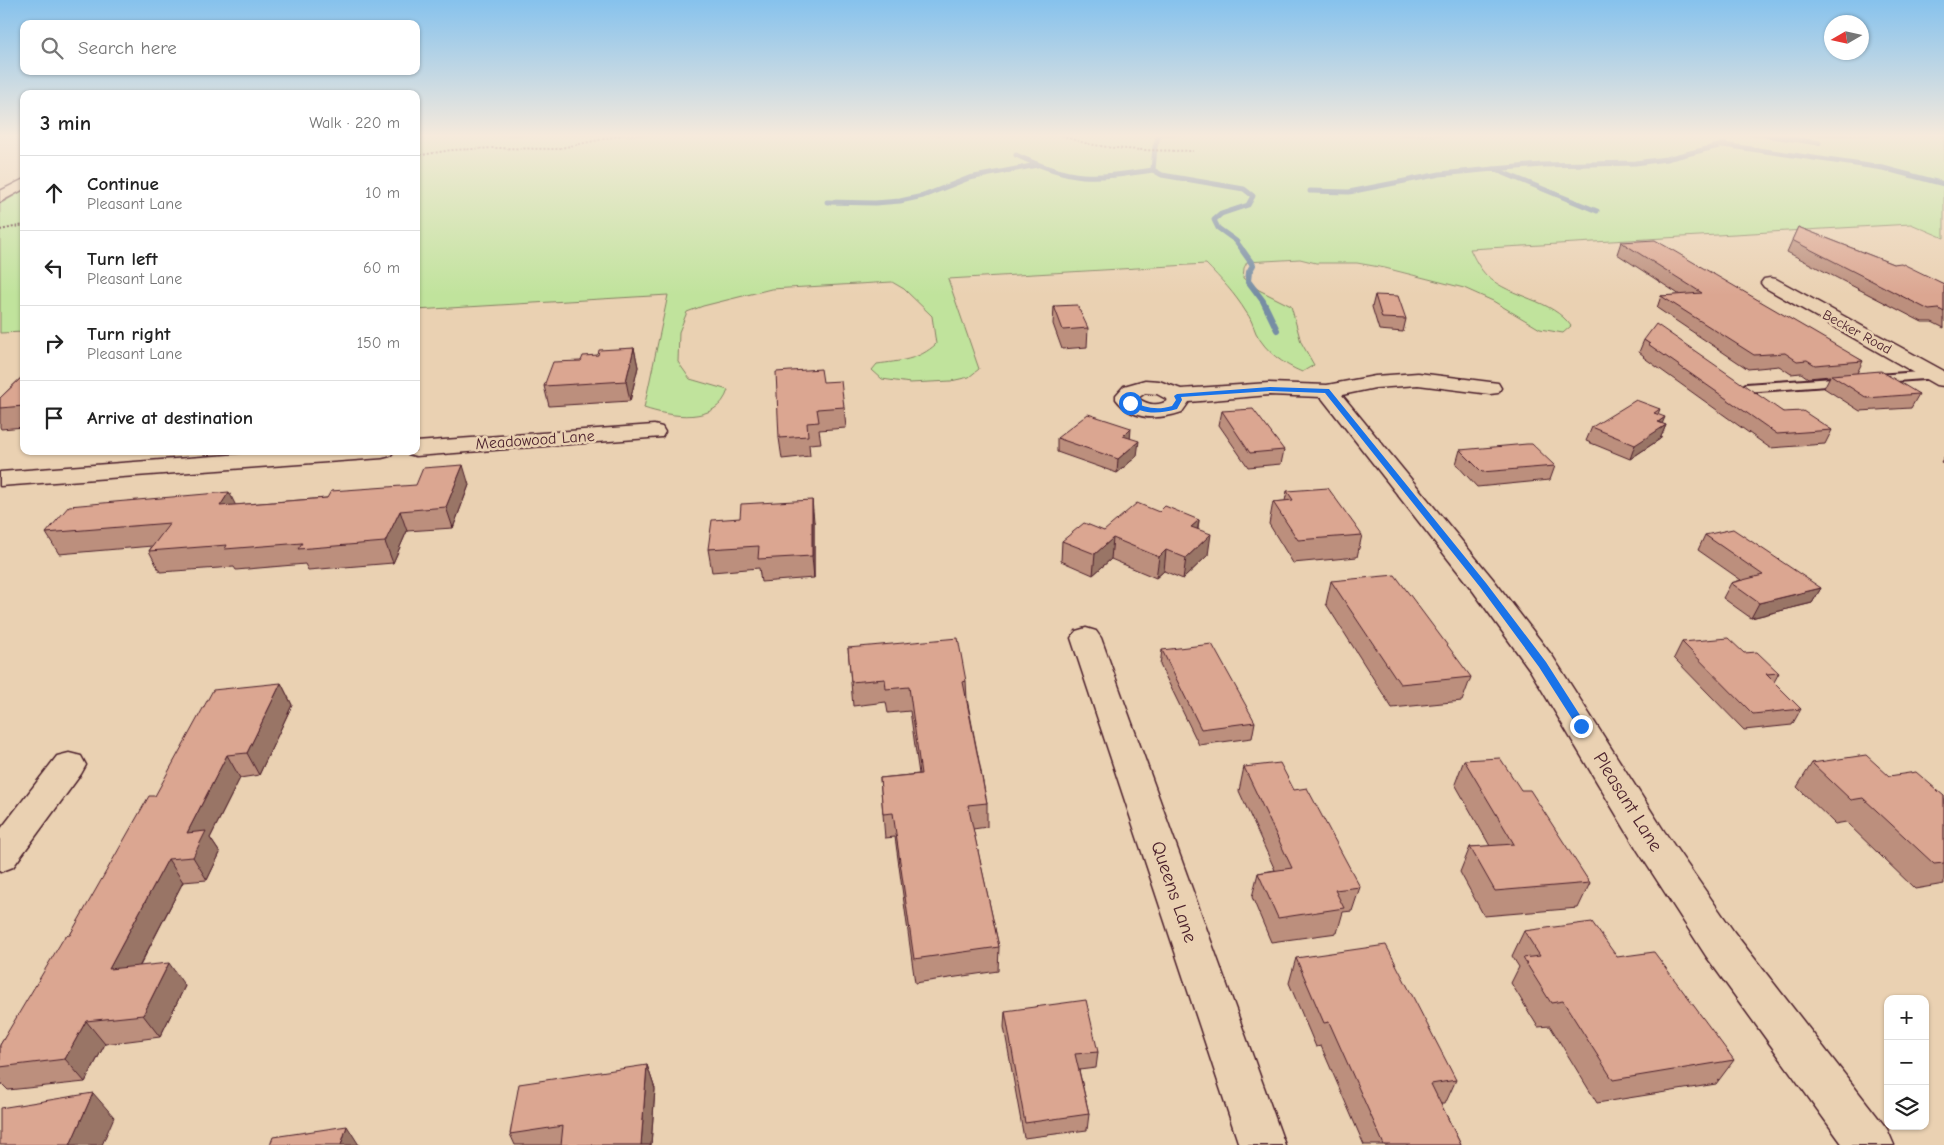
<!DOCTYPE html>
<meta charset="utf-8">
<style>
:root{--surface:#fff;--page:#f2f2f2;--text:#222;--muted:#767676;--line:#e0e0e0}
body{margin:0;font-family:"Comic Neue",sans-serif;background:var(--page);color:var(--text)}
.controls{position:absolute;right:15px;bottom:15px;display:grid;overflow:hidden;border-radius:10px;box-shadow:0 1px 4px #0004}
.controls button{width:45px;height:45px;display:grid;place-items:center;padding:0;border:0;border-bottom:1px solid var(--line);background:var(--surface);color:var(--text);font:25px sans-serif}
.compass{position:absolute;left:1824px;top:15px;width:45px;height:45px;border-radius:50%;background:var(--surface);box-shadow:0 1px 4px #0004;rotate:261deg}
.stop{position:absolute;width:15px;height:15px;margin:-11px;border:4px solid #1a73e8;border-radius:50%;background:#fff}
.stop.end{background:#1a73e8;border-color:#fff;box-shadow:0 1px 5px #0008}
.list{margin:0;padding:0;list-style:none}
h2{display:flex;justify-content:space-between;align-items:center;height:65px;margin:0;padding:0 20px;font-size:21px}
h2 small{font-size:16px;font-weight:400;color:var(--muted)}
.list li{display:grid;grid-template-columns:32px 1fr auto;gap:15px;align-items:center;box-sizing:border-box;height:75px;padding:0 20px;border-top:1px solid var(--line)}
.list b{display:block;font-size:19px;white-space:nowrap}
.list p{margin:0;font-size:16px;white-space:nowrap;color:var(--muted)}
.list em{font-size:16px;font-style:normal;color:var(--muted)}
.icon{flex:none;width:28px;height:28px;fill:none;stroke:currentColor;stroke-width:2;stroke-linecap:round;stroke-linejoin:round}
.map{position:relative;flex:none;width:1944px;height:1145px;overflow:hidden}
.search{position:absolute;background:var(--surface);box-shadow:0 1px 4px #0004;left:20px;top:20px;width:400px;height:55px;display:flex;align-items:center;gap:12px;box-sizing:border-box;padding:0 18px;border-radius:10px;color:var(--muted);font-size:19px}
.panel{position:absolute;background:var(--surface);box-shadow:0 1px 4px #0004;left:20px;top:90px;width:400px;height:365px;border-radius:10px}
.map>svg:first-child{display:block}
.green{fill:#c0e39c;stroke:#858164}
.lines{fill:none;stroke-linecap:round;stroke-linejoin:round}
.stream-far1{stroke:#768da4;stroke-width:5}
.stream{stroke:#768da4;stroke-width:6}
.lane-casing{stroke:#4a1f2b;stroke-width:4}
.street-casing{stroke:#4a1f2b;stroke-width:3}
.secondary-casing{stroke:#4a1f2b;stroke-width:3}
.path{stroke:#4a1f2b;stroke-width:2;stroke-dasharray:2 2;stroke-linecap:butt}
.lane{fill:#ead1b2;fill-rule:evenodd}
.street{fill:#ead1b2;fill-rule:evenodd}
.secondary{fill:#ead1b2;fill-rule:evenodd}
.wall{fill:#bc8f7d;stroke:#4a1f2b}
.shaded-wall{fill:#997466;stroke:#4a1f2b}
.building{fill:#dba691;stroke:#4a1f2b}
.route{fill:#1a73e8}
.labels{text-anchor:middle;dominant-baseline:central;stroke-width:5;stroke-linejoin:round;paint-order:stroke}
.far-street-label{font-size:14px;fill:#4a1f2b;stroke:#ead1b2}
.street-label{font-size:16px;fill:#4a1f2b;stroke:#ead1b2}
.near-street-label{font-size:19px;fill:#4a1f2b;stroke:#ead1b2}
</style>
<div class="map">
<svg width="1944" height="1145" viewBox="0 0 1944 1145">
<rect width="100%" height="100%" fill="#ead1b2"/>
<filter id="ink" filterUnits="userSpaceOnUse"><feTurbulence type="fractalNoise" baseFrequency=".02" numOctaves="2"/><feDisplacementMap in="SourceGraphic" scale="10" xChannelSelector="R" yChannelSelector="G"/><feConvolveMatrix kernelMatrix="1 2 1 2 8 2 1 2 1" color-interpolation-filters="sRGB"/></filter>
<g filter="url(#ink)">
<g class="green">
<path d="M416,135H1944V238L1911,224L1470,249C1474,258 1480,269 1487,276C1511,298 1552,299 1571,326L1563,333L1540,329L1493,301L1464,288L1385,268L1357,263H1316L1300,259L1247,262L1244,268L1243,278L1259,290L1291,306L1301,342L1314,365L1302,372C1283,364 1266,352 1256,333C1253,326 1251,318 1246,312C1235,294 1221,279 1206,264L948,279L979,369L969,377L951,381L910,383L882,379L872,370L877,364C900,361 919,360 936,344L932,316L904,289L892,282L771,289L703,306L687,312L679,332L678,362L690,379L728,390C717,425 671,417 644,408L668,295L416,310Z"/>
<polygon points="24,190 24,332 0,333 0,204"/>
</g>
<g class="lines">
<g class="stream-far1">
<polyline points="1159,135 1155,147 1153,170 1162,175 1244,189 1253,196 1248,205 1221,214 1214,220 1218,228 1236,241 1244,252"/>
<polyline points="1765,135 1819,143"/>
<path d="M1016,155C1074,182 1092,179 1153,170"/>
<polyline points="1310,191 1349,192 1440,174 1494,169"/>
<polyline points="827,202 875,203 900,201 923,196 969,178 1037,165"/>
<polyline points="1597,211 1494,169 1542,165 1635,163 1666,159 1723,145 1883,168 1944,184"/>
</g>
<polyline class="stream" points="1243,251 1253,265 1249,272 1248,281 1263,301 1277,330"/>
<defs>
<polygon id="lane" points="1934,371 1940,375 1938,378 1746,392 1740,388 1746,384"/>
<g id="street">
<polygon points="1770,278 1776,279 1944,371 1944,386 1936,385 1764,287 1761,283 1764,279"/>
<path d="M1418,373L1498,383L1501,388L1498,393L1490,394L1418,385L1375,388L1342,395L1493,579L1553,657L1664,831L1734,932L1887,1129L1894,1145H1843L1706,956L1638,851L1530,670L1473,591L1321,397L1269,395L1189,402L1182,412C1158,420 1132,421 1116,399V395L1124,386L1145,380L1159,381L1181,389L1269,383L1327,385L1375,376ZM1145,393L1157,394L1168,400C1159,407 1147,405 1138,398Z"/>
<polygon points="654,425 662,427 665,432 662,437 416,456 408,454 406,451 416,451 416,442"/>
<polygon points="281,451 394,451 390,456 382,458 0,486 0,472"/>
<polygon points="1086,628 1096,631 1101,638 1285,1145 1239,1145 1071,638 1076,631"/>
<polygon points="69,753 81,756 86,765 81,774 13,867 0,872 0,830 57,756"/>
</g>
<polygon id="secondary" points="24,179 24,189 0,202 0,191"/>
</defs>
<use href="#lane" class="lane-casing"/>
<use href="#street" class="street-casing"/>
<use href="#secondary" class="secondary-casing"/>
<g class="path">
<path d="M1062,135C1099,152 1153,150 1193,151"/>
<polyline points="416,156 451,150 494,148 556,149 622,135"/>
<polyline points="0,230 24,225"/>
</g>
<use href="#lane" class="lane"/>
<use href="#street" class="street"/>
<use href="#secondary" class="secondary"/>
</g>
<g class="wall">
<polygon points="1798,227 1944,284 1944,328 1932,322 1922,322 1787,252"/>
<polygon points="1621,242 1863,361 1857,373 1919,394 1911,408 1860,411 1824,388 1830,376 1808,378 1801,373 1791,374 1779,366 1748,369 1657,308 1661,296 1680,295 1617,254"/>
<polygon points="1375,295 1406,319 1403,332 1379,330 1372,307"/>
<polygon points="1054,306 1088,328 1087,347 1062,349 1053,324"/>
<polygon points="1644,340 1783,412 1832,430 1825,444 1770,448 1643,357 1644,356 1639,352"/>
<polygon points="634,348 638,367 630,401 549,406 544,386 581,361 598,355"/>
<polygon points="24,375 24,427 1,429 0,427 0,398"/>
<polygon points="823,382 844,407 846,428 819,430 821,443 809,444 810,456 782,459 779,438"/>
<polygon points="1660,409 1658,414 1662,424 1666,425 1660,439 1630,459 1586,441 1592,427"/>
<polygon points="1222,411 1284,450 1281,464 1248,467 1219,425"/>
<polygon points="1057,438 1130,439 1137,456 1117,473 1057,452"/>
<polygon points="1460,450 1555,466 1550,480 1477,487 1456,464"/>
<polygon points="1944,457 1944,464 1941,462"/>
<polygon points="469,485 453,528 407,531 393,563 308,570 305,564 236,570 234,567 160,572 149,551 152,546 59,554 46,533 235,505 327,498"/>
<polygon points="1287,491 1362,535 1357,557 1293,563 1269,524 1273,502 1285,501"/>
<polygon points="1159,512 1199,520 1198,529 1208,555 1183,579 1164,571 1156,578 1111,559 1093,575 1061,561 1062,541 1104,531"/>
<polygon points="814,521 814,578 761,582 759,568 712,572 708,549"/>
<polygon points="1705,535 1821,588 1812,603 1751,618 1723,598 1731,583 1741,580 1698,550"/>
<polygon points="1331,581 1471,677 1462,701 1392,708 1326,604"/>
<polygon points="1682,642 1744,653 1779,673 1774,682 1801,709 1792,725 1744,730 1674,658"/>
<polygon points="848,648 966,681 967,699 987,803 987,827 973,829 999,947 998,971 915,983 895,837 885,838 880,778 919,774 910,711 888,713 886,702 853,706"/>
<polygon points="1162,650 1255,722 1252,738 1199,745 1160,665"/>
<polygon points="281,683 292,705 259,775 240,778 210,838 220,853 207,880 183,882 140,966 185,986 160,1037 105,1044 85,1082 8,1090 0,1082 0,1045 70,935 155,796"/>
<polygon points="1464,760 1521,790 1590,883 1578,908 1484,916 1460,872 1470,847 1490,846 1455,784"/>
<polygon points="1812,763 1889,776 1944,796 1944,884 1915,889 1846,822 1835,824 1797,787"/>
<polygon points="1244,767 1294,790 1360,887 1352,911 1343,912 1337,933 1271,942 1252,897 1258,873 1275,870 1239,791"/>
<polygon points="1524,931 1617,957 1734,1060 1716,1084 1597,1103 1550,1026 1538,1027 1511,983 1519,967 1512,956"/>
<polygon points="1296,958 1456,1080 1445,1104 1441,1104 1461,1145 1364,1145 1321,1046 1316,1047 1289,983"/>
<polygon points="1005,1011 1098,1052 1096,1068 1079,1070 1089,1114 1087,1130 1024,1138 1004,1027"/>
<polygon points="647,1065 655,1089 651,1145 515,1145 510,1134"/>
</g>
<g class="shaded-wall">
<polygon points="634,348 638,367 630,401 626,381"/>
<polygon points="1665,417 1660,429 1666,425 1660,439 1630,459 1635,445 1658,422"/>
<polygon points="1131,428 1130,442 1123,436"/>
<polygon points="1139,441 1137,456 1117,473 1118,459"/>
<polygon points="463,465 469,485 453,528 446,507"/>
<polygon points="229,492 239,512 220,506"/>
<polygon points="812,500 814,521 814,578 812,556"/>
<polygon points="400,511 407,531 393,563 385,542"/>
<polygon points="1199,520 1196,540 1191,527"/>
<polygon points="1211,534 1208,555 1183,579 1186,558"/>
<polygon points="1113,538 1111,559 1093,575 1095,554"/>
<polygon points="1166,550 1164,571 1156,578 1159,557"/>
<polygon points="1821,588 1812,603 1751,618 1759,603"/>
<polygon points="281,683 292,705 259,775 247,753"/>
<polygon points="227,755 240,778 210,838 220,853 207,880 193,857 187,833"/>
<polygon points="168,859 183,882 126,992 109,969"/>
<polygon points="169,963 185,986 160,1037 143,1015"/>
<polygon points="86,1021 105,1044 85,1082 65,1059"/>
<polygon points="647,1065 655,1089 651,1145 641,1145"/>
<polygon points="93,1093 114,1117 102,1145 70,1145"/>
<polygon points="347,1126 359,1145 341,1145"/>
</g>
<g class="building">
<polygon points="1798,227 1893,264 1901,263 1944,284 1944,312 1939,309 1929,310 1792,240"/>
<polygon points="1655,240 1863,361 1815,365 1807,360 1797,361 1785,353 1754,355 1661,296 1702,293 1621,242"/>
<polygon points="1375,295 1398,296 1406,319 1382,318"/>
<polygon points="1077,305 1088,328 1063,330 1054,306"/>
<polygon points="1656,324 1783,412 1803,411 1832,430 1777,434 1648,344 1650,344 1644,340"/>
<polygon points="634,348 626,381 544,386 553,362 581,361 583,356 598,355 599,350"/>
<polygon points="821,369 823,382 841,381 844,407 817,409 819,422 807,423 808,436 779,438 776,372"/>
<polygon points="1881,371 1919,394 1867,398 1831,375"/>
<polygon points="24,375 24,406 0,408 0,398"/>
<polygon points="1636,400 1660,409 1654,413 1665,417 1658,422 1666,425 1635,445 1592,427"/>
<polygon points="1253,409 1284,450 1250,453 1222,411"/>
<polygon points="1088,414 1131,428 1123,436 1139,441 1118,459 1057,438"/>
<polygon points="1527,444 1532,444 1555,466 1482,472 1460,450"/>
<polygon points="463,465 446,507 400,511 385,542 298,549 302,543 225,549 227,545 149,551 170,523 46,533 69,506 229,492 220,506 327,498 331,491 416,485 423,468"/>
<polygon points="1328,488 1362,535 1298,540 1273,502 1293,500 1287,491"/>
<polygon points="812,500 812,556 758,559 759,546 708,549 712,520 740,518 741,504"/>
<polygon points="1137,503 1159,512 1165,506 1199,520 1191,527 1211,534 1186,558 1166,550 1159,557 1113,538 1095,554 1062,541 1084,523 1104,531"/>
<polygon points="1733,529 1821,588 1759,603 1731,583 1763,575 1705,535"/>
<polygon points="1395,575 1471,677 1400,684 1331,581"/>
<polygon points="958,638 966,681 963,682 987,803 968,805 999,947 914,959 893,813 883,814 880,778 921,774 909,687 886,689 885,679 851,682 848,648"/>
<polygon points="1728,638 1744,653 1757,652 1779,673 1766,674 1801,709 1753,714 1682,642"/>
<polygon points="1212,644 1255,722 1201,729 1162,650"/>
<polygon points="281,683 247,753 227,755 187,833 206,831 193,857 168,859 109,969 169,963 143,1015 86,1021 65,1059 0,1067 0,1045 65,936 70,935 149,796 155,796 213,690"/>
<polygon points="1866,755 1889,776 1916,772 1944,796 1944,863 1934,864 1863,798 1851,800 1812,763"/>
<polygon points="1500,758 1521,790 1530,790 1590,883 1495,891 1470,847 1514,844 1464,760"/>
<polygon points="1280,763 1294,790 1307,788 1360,887 1335,890 1344,908 1278,918 1258,873 1292,868 1244,767"/>
<polygon points="1592,922 1617,957 1654,952 1734,1060 1613,1080 1563,1001 1551,1003 1523,958 1540,956 1524,931"/>
<polygon points="1386,945 1456,1080 1431,1084 1461,1145 1384,1145 1329,1022 1324,1023 1296,958"/>
<polygon points="1086,1000 1098,1052 1075,1054 1089,1114 1025,1123 1005,1011"/>
<polygon points="647,1065 641,1145 561,1145 563,1126 510,1134 519,1084"/>
<polygon points="93,1093 70,1145 0,1145 0,1108"/>
<polygon points="347,1126 341,1145 270,1145 273,1137"/>
</g>
</g>
<linearGradient id="sky" x2="0" y2="1"><stop stop-color="#86c2ed"/><stop offset="0.46" stop-color="#f6eadc"/><stop offset="1" stop-color="#f6eadc" stop-opacity="0"/></linearGradient>
<rect width="1944" height="295" fill="url(#sky)"/>
<path class="route" d="M1270,387L1329,389L1486,583L1546,662L1585,723V728H1578L1539,667L1480,587L1325,393L1270,391L1181,397L1182,400L1177,409C1159,414 1142,415 1126,403L1130,401C1145,407 1155,411 1172,406L1176,400L1174,396L1177,394Z"/>
<g class="labels">
<g class="far-street-label">
<text transform="translate(1857 332) rotate(29)">Becker Road</text>
</g>
<g class="street-label">
<text transform="translate(535 440) rotate(-4)">Meadowood Lane</text>
</g>
<g class="near-street-label">
<text transform="translate(1628 802) rotate(58)">Pleasant Lane</text>
<text transform="translate(1174 892) rotate(71)">Queens Lane</text>
</g>
</g>
</svg>
<div class="controls">
<button>+</button>
<button>−</button>
<button><svg class="icon" aria-label="layers" viewBox="0 0 24 24"><path d="M12 4l9 5-9 5-9-5zM3 14l9 5 9-5"/></svg></button>
</div>
<svg class="compass" viewBox="-18 -18 36 36"><path d="M0-13l5 13h-10z" fill="#e53935"/><path d="M0 13l5-13h-10z" fill="#767676"/></svg>
<div class="stop" style="left:1130px;top:403px"></div>
<div class="stop end" style="left:1581px;top:726px"></div>
<div class="search"><svg class="icon" aria-label="search" viewBox="0 0 24 24"><circle cx="10" cy="10" r="6"/><path d="M15 15l6 6"/></svg>Search here</div>
<section class="panel">
<h2>3 min<small>Walk · 220 m</small></h2>
<ul class="list">
<li><svg class="icon" aria-label="ahead" viewBox="0 0 24 24"><path d="M12 20V5M6 11l6-6 6 6"/></svg><div><b>Continue</b><p>Pleasant Lane</p></div><em>10 m</em></li>
<li><svg class="icon" aria-label="left" viewBox="0 0 24 24"><path d="M17 20v-9H6M10 6l-5 5 5 5"/></svg><div><b>Turn left</b><p>Pleasant Lane</p></div><em>60 m</em></li>
<li><svg class="icon" aria-label="right" viewBox="0 0 24 24"><path d="M7 20v-9h11M14 6l5 5-5 5"/></svg><div><b>Turn right</b><p>Pleasant Lane</p></div><em>150 m</em></li>
<li><svg class="icon" aria-label="arrive" viewBox="0 0 24 24"><path d="M6 21V4h12l-3 4 3 4H6"/></svg><div><b>Arrive at destination</b></div></li>
</ul>
</section>
</div>
